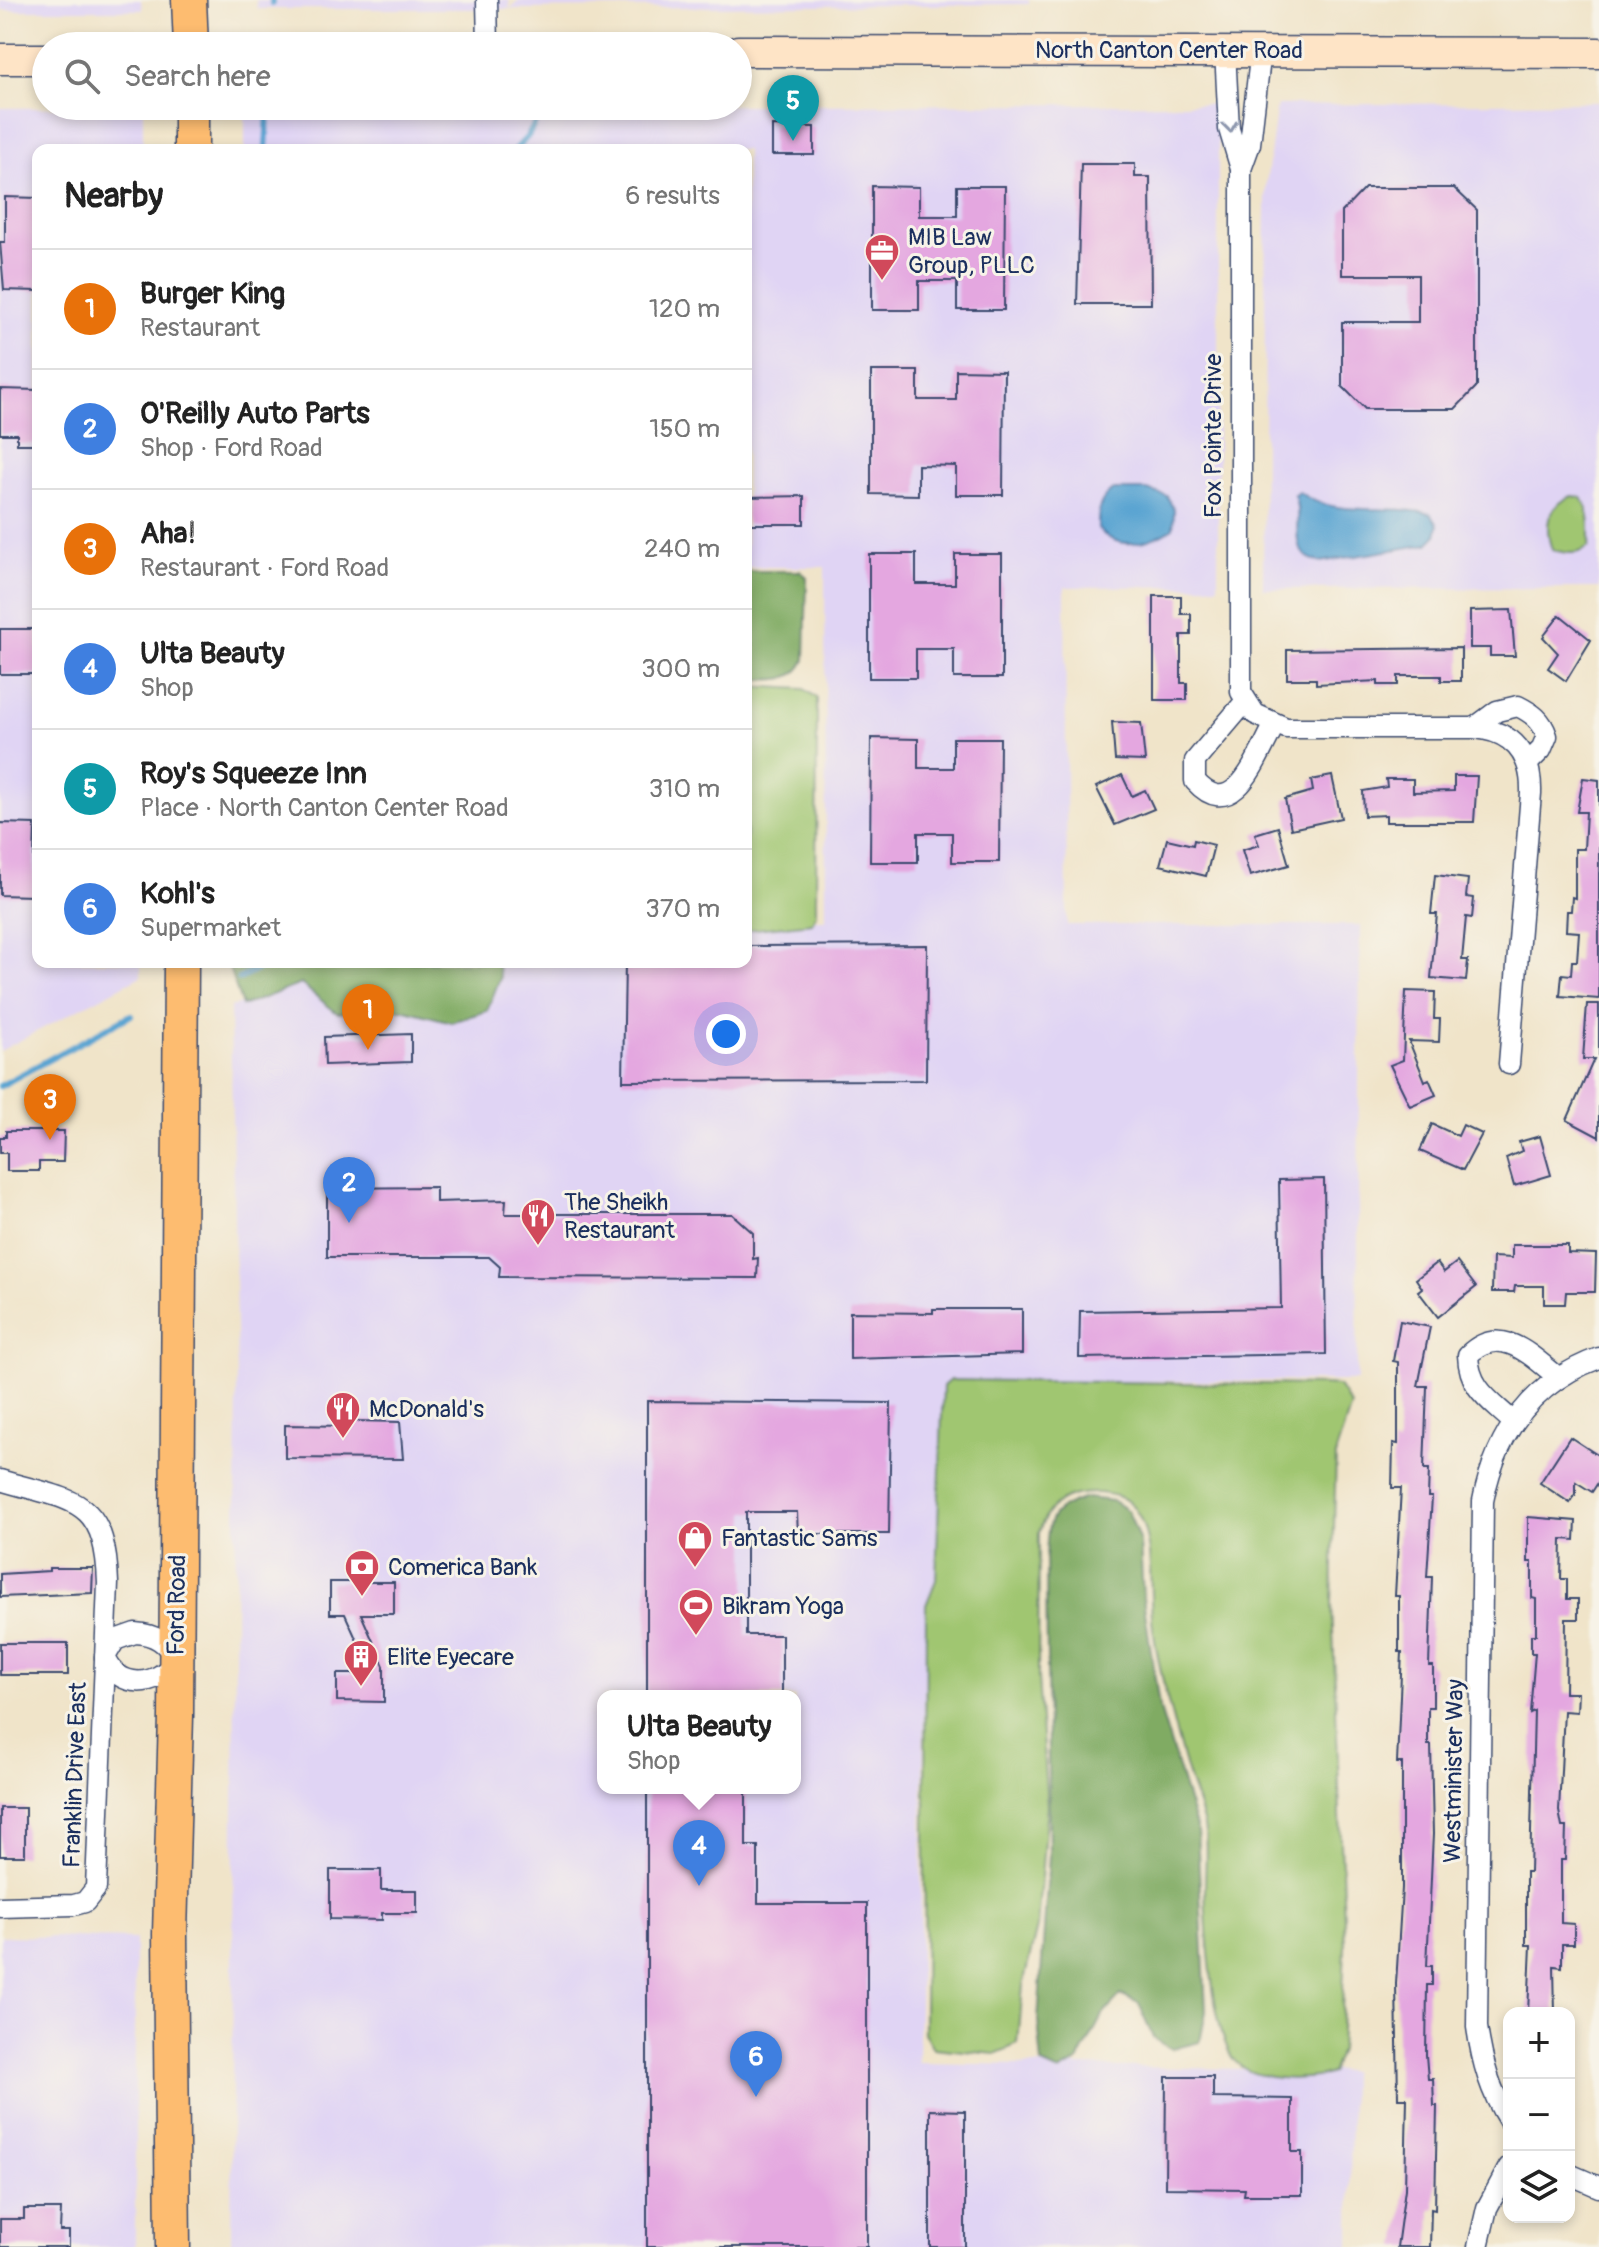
<!DOCTYPE html>
<meta charset="utf-8">
<style>
:root{--surface:#fff;--page:#f6f6f6;--text:#222;--muted:#767676;--line:#e0e0e0;--accent:#b45309}
body{margin:0;font-family:Pangolin,sans-serif;background:var(--page);color:var(--text)}
.controls{position:absolute;right:24px;bottom:24px;display:grid;overflow:hidden;border-radius:16px;box-shadow:0 4px 12px #0003}
.controls button{width:72px;height:72px;display:grid;place-items:center;padding:0;border:0;border-bottom:2px solid var(--line);background:var(--surface);color:var(--text);font:40px sans-serif}
.you{position:absolute;left:726px;top:1034px;width:28px;height:28px;margin:-20px;border:6px solid #fff;border-radius:50%;background:#1a73e8;box-shadow:0 0 0 12px #1a73e833}
.badge{display:grid;place-items:center;width:52px;height:52px;border-radius:50%;background:var(--accent);color:#fff;font-size:26px;font-weight:700}
.pin{position:absolute;translate:-50% -66px;filter:drop-shadow(0 2px 4px #0008)}
.pin::after{content:'';position:absolute;top:42px;width:28px;height:24px;background:inherit;clip-path:polygon(0 0,100% 0,50% 100%)}
.popup{position:absolute;left:597px;top:1690px;width:204px;height:104px;box-sizing:border-box;display:grid;place-content:center;border-radius:16px;background:var(--surface);filter:drop-shadow(0 2px 6px #0005);font-size:26px;white-space:nowrap;color:var(--muted)}
.popup b{font-size:30px;color:var(--text)}
.popup::after{content:'';position:absolute;left:50%;top:100%;margin-left:-16px;border:16px solid transparent;border-top-color:var(--surface)}
.list{margin:0;padding:0;list-style:none}
h2{display:flex;justify-content:space-between;align-items:center;height:104px;margin:0;padding:0 32px;font-size:34px}
h2 small{font-size:26px;font-weight:400;color:var(--muted)}
.list li{display:grid;grid-template-columns:52px 1fr auto;gap:24px;align-items:center;box-sizing:border-box;height:120px;padding:0 32px;border-top:2px solid var(--line)}
.list b{display:block;font-size:30px;white-space:nowrap}
.list p{margin:0;font-size:26px;white-space:nowrap;color:var(--muted)}
.list em{font-size:26px;font-style:normal;color:var(--muted)}
.icon{flex:none;width:44px;height:44px;fill:none;stroke:currentColor;stroke-width:2;stroke-linecap:round;stroke-linejoin:round}
.map{position:relative;flex:none;width:1599px;height:2247px;overflow:hidden}
.search{position:absolute;background:var(--surface);box-shadow:0 4px 12px #0003;left:32px;top:32px;width:720px;height:88px;display:flex;align-items:center;gap:20px;box-sizing:border-box;padding:0 28px;border-radius:44px;color:var(--muted);font-size:30px}
.panel{position:absolute;background:var(--surface);box-shadow:0 4px 12px #0003;left:32px;top:144px;width:720px;height:824px;border-radius:16px}
.map>svg:first-child{display:block}
.built{fill:#e0d4f4;fill-rule:evenodd}
.green{fill:#a0c671;stroke:#5e7a68;stroke-width:2}
.forest{fill:#80ab63;stroke:#4e6d60;stroke-width:2}
.water{fill:#5aa4d2;stroke:#3a6a98;stroke-width:2}
.lines{fill:none;stroke-linecap:round;stroke-linejoin:round}
.stream{stroke:#5aa4d2;stroke-width:6}
.building{fill:#e4a7e0}
.street-casing{stroke:#3b4a6e;stroke-width:23}
.secondary-casing{stroke:#3b4a6e;stroke-width:33}
.primary-casing{stroke:#3b4a6e;stroke-width:37}
.street{stroke:#fff;stroke-width:20}
.secondary{stroke:#fee4c6;stroke-width:30}
.primary{stroke:#fdbc70;stroke-width:34}
.oneway{stroke:#8d97ae}
.labels{text-anchor:middle;dominant-baseline:central;stroke-width:6;stroke-linejoin:round;paint-order:stroke}
.street-label{font-size:24px;fill:#1b2f5e;stroke:#f7f3e8}
.poi-label{font-size:24px;fill:#1b2f5e;stroke:#f7f3e8;text-anchor:start}
</style>
<div class="map">
<svg width="1599" height="2247" viewBox="0 0 1599 2247">
<rect width="100%" height="100%" fill="#f7f3e8"/>
<filter id="ink" filterUnits="userSpaceOnUse"><feTurbulence type="fractalNoise" baseFrequency=".0125" numOctaves="2"/><feDisplacementMap in="SourceGraphic" scale="16" xChannelSelector="R" yChannelSelector="G"/><feConvolveMatrix kernelMatrix="1 2 1 2 8 2 1 2 1" color-interpolation-filters="sRGB"/></filter>
<filter id="wash" filterUnits="userSpaceOnUse"><feTurbulence type="fractalNoise" baseFrequency=".006" numOctaves="4" result="noise"/><feDisplacementMap in="SourceGraphic" scale="32" xChannelSelector="R" yChannelSelector="G"/><feGaussianBlur stdDeviation="1.8" result="paint"/><feColorMatrix in="noise" values="0 0 0 0 0 0 0 0 0 0 0 0 0 0 0 0 0 1.4 0 .05"/><feComposite in="paint" operator="in"/></filter>
<g filter="url(#wash)">
<rect width="100%" height="100%" fill="#f0e4c9"/>
<g class="built">
<polygon points="0,0 141,0 142,10 0,10"/>
<polygon points="256,0 509,0 510,9 519,0 1029,0 1029,4 509,9 257,9"/>
<polygon points="1599,102 1599,588 1263,589 1266,184 1277,105"/>
<path d="M1218,104V586L1065,587L1067,925H1360L1357,1381H951L944,1574L926,1605L918,2063L1351,2071L1350,2247H231L237,1375L230,1007L302,984L337,1013L402,1009L451,1022L500,978L497,962H746V920L826,919L825,567H746V150H245V106ZM603,1696H795V1788H603Z"/>
<polygon points="143,107 143,150 38,150 38,962 141,962 141,976 0,1051 0,108"/>
<polygon points="0,1936 135,1939 135,2247 0,2247"/>
</g>
<g class="green">
<path d="M1572,496L1581,497C1591,510 1591,531 1589,547C1577,556 1566,553 1552,550C1544,526 1546,507 1572,496Z"/>
<polygon points="746,686 804,689 817,698 816,914 812,923 746,930"/>
<path d="M950,1380L1324,1385L1338,1386L1351,1406L1336,1452L1332,1603L1345,1948L1340,2050L1331,2073C1308,2082 1251,2082 1234,2060C1212,2031 1206,1926 1205,1888C1205,1870 1207,1851 1205,1833C1203,1812 1192,1790 1186,1769C1173,1722 1160,1676 1153,1628C1148,1592 1156,1540 1135,1509C1127,1496 1111,1494 1098,1493C1067,1492 1048,1503 1039,1532L1038,1678L1047,1805L1037,1927L1023,1985L1018,2044L995,2054L933,2048L924,2033L926,1605L936,1580L943,1386Z"/>
</g>
<g class="forest">
<path d="M746,571H800L807,577L805,660C794,685 770,679 746,679Z"/>
<polygon points="227,962 497,962 500,978 487,1011 451,1022 402,1009 337,1013 301,984 242,1006"/>
<path d="M1086,1498L1113,1501L1128,1511L1140,1542L1143,1598L1159,1706L1197,1830L1206,2011L1200,2042L1172,2049L1153,2038L1139,2003L1121,1995L1102,2016L1078,2062L1059,2072L1042,2064L1038,2021L1049,1855L1046,1559C1048,1520 1046,1511 1086,1498Z"/>
</g>
<g class="water">
<path d="M1113,490H1147L1167,496L1174,510L1173,528C1149,543 1120,552 1098,529C1098,512 1098,500 1113,490Z"/>
<path d="M1299,492C1333,519 1389,503 1431,514L1438,525L1436,536L1428,544L1320,562C1283,554 1305,519 1294,495Z"/>
</g>
<g class="lines">
<g class="stream">
<polyline points="272,0 272,4"/>
<polyline points="266,150 268,112"/>
<polyline points="515,150 528,136 540,114"/>
<polyline points="239,979 271,962"/>
<polyline points="0,1086 131,1015"/>
</g>
</g>
<g id="blocks">
<g class="building">
<polygon points="772,126 814,127 814,155 772,155"/>
<polygon points="1081,164 1135,164 1135,177 1150,177 1151,304 1077,304"/>
<polygon points="872,186 919,187 919,216 957,216 957,186 1005,186 1004,310 957,310 957,281 919,281 919,310 872,310"/>
<polygon points="1365,188 1454,188 1477,210 1477,386 1455,409 1365,409 1342,386 1342,322 1418,322 1418,275 1342,275 1342,212"/>
<polygon points="5,197 38,198 38,291 4,290 0,242 5,242"/>
<polygon points="956,370 1004,371 1003,495 956,495 956,466 918,465 918,495 871,494 871,371 918,371 918,400 956,400"/>
<polygon points="0,389 38,390 38,444 17,444 17,434 0,434"/>
<polygon points="804,496 804,524 746,524 746,497"/>
<polygon points="869,554 916,554 916,584 955,584 955,554 1002,554 1002,678 954,678 954,649 916,649 916,678 869,678"/>
<polygon points="1154,596 1181,596 1181,614 1191,614 1191,635 1181,635 1181,683 1187,683 1187,700 1154,700"/>
<polygon points="1511,610 1515,656 1490,656 1490,648 1470,648 1470,611"/>
<polygon points="1560,615 1591,640 1566,681 1548,668 1558,653 1543,637"/>
<rect x="0" y="629" width="38" height="45"/>
<polygon points="1461,648 1461,681 1441,681 1441,676 1398,676 1398,685 1378,685 1378,681 1316,684 1316,679 1287,679 1287,650"/>
<polygon points="1112,722 1141,723 1145,761 1115,760"/>
<polygon points="871,738 918,739 918,768 953,768 953,738 1000,738 999,862 952,862 952,833 918,833 918,862 870,862"/>
<polygon points="1122,775 1132,796 1145,790 1154,809 1115,825 1096,787"/>
<polygon points="1332,776 1341,818 1291,829 1285,799 1313,791 1311,780"/>
<polygon points="1454,776 1477,776 1474,822 1386,822 1386,815 1364,816 1363,791 1387,787 1386,779 1413,779 1413,792 1454,791"/>
<polygon points="1583,778 1599,780 1599,999 1560,996 1562,974 1571,975 1572,961 1577,961 1579,932 1566,931 1567,911 1571,911 1572,897 1575,898 1575,849 1584,849 1586,812 1577,812"/>
<polygon points="0,823 35,824 33,896 0,895"/>
<polygon points="1278,827 1289,865 1250,876 1242,850 1259,845 1255,834"/>
<polygon points="1167,839 1193,845 1194,840 1214,845 1206,876 1160,865"/>
<polygon points="1435,875 1468,879 1466,897 1474,898 1472,918 1466,917 1462,960 1468,960 1466,981 1431,978 1437,914 1431,914"/>
<polygon points="927,945 926,1080 623,1081 625,962 746,962 746,946"/>
<polygon points="1406,991 1435,992 1434,1019 1440,1019 1439,1042 1409,1041 1425,1081 1429,1079 1436,1095 1410,1106 1390,1065 1403,1060"/>
<polygon points="1587,1004 1599,1004 1599,1137 1567,1120 1594,1059 1583,1059"/>
<polygon points="411,1034 411,1062 325,1065 324,1037"/>
<polygon points="1432,1124 1458,1136 1463,1125 1482,1134 1463,1170 1420,1151"/>
<polygon points="6,1131 64,1131 63,1162 39,1162 39,1171 7,1171 7,1153 0,1153 0,1137 6,1137"/>
<polygon points="1540,1136 1551,1175 1514,1186 1506,1158 1522,1151 1519,1142"/>
<polygon points="1324,1179 1326,1354 1079,1358 1080,1311 1281,1308 1279,1180"/>
<polygon points="436,1187 436,1202 506,1200 505,1214 732,1214 753,1233 753,1259 758,1258 757,1278 499,1277 500,1267 489,1257 327,1257 327,1188"/>
<polygon points="1512,1245 1568,1245 1568,1253 1596,1254 1595,1292 1566,1292 1565,1304 1544,1304 1544,1286 1515,1286 1514,1292 1492,1292 1493,1257 1512,1258"/>
<polygon points="1457,1262 1476,1287 1438,1317 1418,1291 1422,1288 1416,1279 1437,1263 1444,1272"/>
<polygon points="933,1309 1022,1309 1022,1354 850,1359 850,1312 933,1313"/>
<polygon points="1400,1321 1430,1327 1418,1386 1427,1386 1424,1469 1429,1469 1428,1497 1432,1497 1427,1577 1432,1577 1429,1666 1433,1666 1433,1707 1428,1707 1428,1745 1431,1745 1433,1834 1427,1966 1432,1966 1432,1985 1427,1985 1426,2055 1428,2079 1433,2079 1434,2106 1437,2106 1435,2210 1431,2209 1430,2247 1397,2247 1405,2189 1407,2098 1398,2098 1396,1984 1402,1888 1402,1763 1397,1763 1402,1652 1399,1652 1399,1596 1395,1596 1401,1488 1392,1488 1393,1443 1398,1444 1398,1362 1393,1361"/>
<polygon points="647,1401 891,1403 889,1534 798,1534 797,1512 746,1512 746,1635 782,1635 782,1696 647,1696"/>
<polygon points="354,1421 400,1422 403,1459 285,1458 285,1425 347,1426"/>
<polygon points="1570,1437 1599,1456 1599,1481 1592,1492 1576,1482 1576,1494 1570,1503 1540,1483"/>
<polygon points="1528,1517 1576,1521 1575,1540 1562,1539 1561,1579 1567,1579 1567,1599 1578,1599 1578,1619 1566,1619 1565,1693 1578,1693 1577,1712 1564,1711 1559,1811 1562,1827 1566,1827 1565,1860 1561,1860 1561,1923 1574,1924 1574,1944 1562,1944 1562,1967 1554,1966 1555,2013 1528,2013 1531,1945 1526,1945 1526,1872 1530,1872 1534,1711 1530,1713 1535,1653 1531,1653 1531,1635 1536,1635 1536,1599 1532,1598 1532,1562 1528,1562"/>
<polygon points="49,1568 93,1568 92,1593 0,1597 0,1574 49,1571"/>
<polygon points="330,1582 394,1582 394,1614 361,1614 384,1666 384,1702 337,1701 337,1674 372,1674 345,1614 330,1614"/>
<rect x="0" y="1643" width="68" height="32"/>
<polygon points="647,1788 746,1788 746,1846 758,1846 758,1903 867,1903 867,2247 647,2247"/>
<rect x="0" y="1808" width="25" height="48"/>
<polygon points="330,1870 381,1870 381,1890 417,1890 417,1913 382,1913 382,1920 330,1919"/>
<polygon points="1166,2077 1213,2077 1213,2098 1292,2099 1292,2152 1302,2152 1302,2195 1244,2195 1245,2189 1165,2188"/>
<polygon points="930,2110 965,2111 965,2247 930,2247"/>
<polygon points="24,2209 61,2209 60,2231 69,2231 69,2247 0,2247 0,2219 24,2219"/>
</g>
</g>
</g>
<g filter="url(#ink)">
<use href="#blocks" fill-opacity="0" stroke="#3b4a6e" stroke-width="2"/>
<g class="lines">
<defs>
<g id="street">
<polyline points="487,0 488,46"/>
<polyline points="1225,50 1229,129 1241,169 1250,144 1261,50"/>
<path d="M1241,169V692L1255,714L1286,728H1474C1514,731 1532,755 1531,793L1509,1064"/>
<path d="M1245,702L1195,761V781C1234,825 1257,756 1274,726"/>
<path d="M1474,728L1497,711L1518,706C1532,713 1542,720 1547,736L1541,750L1529,762"/>
<path d="M1513,1422C1490,1400 1469,1389 1468,1355C1501,1323 1530,1355 1559,1378"/>
<path d="M0,1480C73,1502 105,1495 108,1583L96,1888L85,1902L74,1905L0,1907"/>
<path d="M135,1633C155,1634 167,1642 176,1660C157,1688 118,1690 105,1657L115,1640Z"/>
<path d="M1509,2121C1490,2091 1482,2062 1477,2027L1483,1501C1496,1433 1533,1382 1599,1358"/>
<polyline points="1569,2174 1599,2187"/>
<polyline points="1478,2247 1487,2208 1509,2167"/>
</g>
<g id="secondary">
<polyline points="738,51 1599,53"/>
<polyline points="0,59 46,59"/>
</g>
<g id="primary">
<polyline points="189,0 191,46"/>
<polyline points="191,150 191,106"/>
<polyline points="173,2247 170,1934 176,1716 181,962"/>
</g>
</defs>
<use href="#street" class="street-casing"/>
<use href="#secondary" class="secondary-casing"/>
<use href="#primary" class="primary-casing"/>
<use href="#street" class="street"/>
<use href="#secondary" class="secondary"/>
<use href="#primary" class="primary"/>
</g>
<defs><path id="oneway-chevron" d="M-2-3.5L2.5 0L-2 3.5" fill="none" stroke-width="1.6" stroke-linecap="round" stroke-linejoin="round" transform="scale(2)"/></defs>
<use class="oneway" href="#oneway-chevron" transform="translate(1230 127) rotate(83)"/>
</g>
<defs>
<symbol id="office-pin" viewBox="-11 -11 22 30"><path d="M0 17L-7.5 6A9.5 9.5 0 1 1 7.5 6Z" fill="#d1495b" stroke="#f7f3e8"/><path d="M-6-3h4V-5.5h4V-3h4V5H-6ZM-1-4.5V-3h2v-1.5ZM-6 0V1H6V0Z" fill="#fff"/></symbol>
<symbol id="restaurant-pin" viewBox="-11 -11 22 30"><path d="M0 17L-7.5 6A9.5 9.5 0 1 1 7.5 6Z" fill="#d1495b" stroke="#f7f3e8"/><path d="M-5-6h1v4h1v-4h1v4h1v-4h1v5L-1.5 .5V6h-2V.5L-5-1ZM5-6V6H3V1.5H1.5Q1.5-4 5-6Z" fill="#fff"/></symbol>
<symbol id="shop-pin" viewBox="-11 -11 22 30"><path d="M0 17L-7.5 6A9.5 9.5 0 1 1 7.5 6Z" fill="#d1495b" stroke="#f7f3e8"/><path d="M-5-2.5h2.3a2.7 3.5 0 0 1 5.4 0H5L5.5 6h-11ZM-1.5-2.5h3a1.5 2.3 0 0 0-3 0Z" fill="#fff"/></symbol>
<symbol id="bank-pin" viewBox="-11 -11 22 30"><path d="M0 17L-7.5 6A9.5 9.5 0 1 1 7.5 6Z" fill="#d1495b" stroke="#f7f3e8"/><path d="M-6-4H6V4H-6ZM0-2.3a2.3 2.3 0 1 0 0 4.6a2.3 2.3 0 1 0 0-4.6Z" fill="#fff"/></symbol>
<symbol id="stadium-pin" viewBox="-11 -11 22 30"><path d="M0 17L-7.5 6A9.5 9.5 0 1 1 7.5 6Z" fill="#d1495b" stroke="#f7f3e8"/><path d="M0-5a6.5 5 0 1 0 0 10a6.5 5 0 1 0 0-10ZM-3.5-1.8h7v3.6h-7Z" fill="#fff"/></symbol>
<symbol id="building-pin" viewBox="-11 -11 22 30"><path d="M0 17L-7.5 6A9.5 9.5 0 1 1 7.5 6Z" fill="#d1495b" stroke="#f7f3e8"/><path d="M-4-6H4V6H1V3H-1V6H-4ZM-2.5-4.3h1.7v1.8h-1.7ZM.8-4.3h1.7v1.8H.8ZM-2.5-1h1.7V.8h-1.7ZM.8-1h1.7V.8H.8Z" fill="#fff"/></symbol>
</defs>
<g fill-rule="evenodd">
<use href="#office-pin" x="862" y="231" width="40" height="54"/>
<use href="#restaurant-pin" x="518" y="1196" width="40" height="54"/>
<use href="#restaurant-pin" x="323" y="1389" width="40" height="54"/>
<use href="#shop-pin" x="675" y="1518" width="40" height="54"/>
<use href="#bank-pin" x="342" y="1547" width="40" height="54"/>
<use href="#stadium-pin" x="676" y="1586" width="40" height="54"/>
<use href="#building-pin" x="341" y="1637" width="40" height="54"/>
</g>
<g class="labels">
<g class="street-label">
<text x="1169" y="50">North Canton Center Road</text>
<text transform="translate(1213 436) rotate(-90)">Fox Pointe Drive</text>
<text transform="translate(177 1605) rotate(-89)">Ford Road</text>
<text transform="translate(1454 1771) rotate(-89)">Westminister Way</text>
<text transform="translate(75 1775) rotate(-88)">Franklin Drive East</text>
</g>
<g class="poi-label">
<text x="908" y="237">MIB Law<tspan x="908" dy="28">Group, PLLC</tspan></text>
<text x="564" y="1202">The Sheikh<tspan x="564" dy="28">Restaurant</tspan></text>
<text x="369" y="1409">McDonald's</text>
<text x="721" y="1538">Fantastic Sams</text>
<text x="388" y="1567">Comerica Bank</text>
<text x="722" y="1606">Bikram Yoga</text>
<text x="387" y="1657">Elite Eyecare</text>
</g>
</g>
</svg>
<div class="controls">
<button>+</button>
<button>−</button>
<button><svg class="icon" aria-label="layers" viewBox="0 0 24 24"><path d="M12 4l9 5-9 5-9-5zM3 14l9 5 9-5"/></svg></button>
</div>
<div class="you"></div>
<div class="pin badge" style="left:368px;top:1050px;background:#e8710a">1</div>
<div class="pin badge" style="left:349px;top:1223px;background:#3f7fe0">2</div>
<div class="pin badge" style="left:50px;top:1140px;background:#e8710a">3</div>
<div class="pin badge" style="left:699px;top:1886px;background:#3f7fe0">4</div>
<div class="popup"><b>Ulta Beauty</b>Shop</div>
<div class="pin badge" style="left:793px;top:141px;background:#0f9aa8">5</div>
<div class="pin badge" style="left:756px;top:2097px;background:#3f7fe0">6</div>
<div class="search"><svg class="icon" aria-label="search" viewBox="0 0 24 24"><circle cx="10" cy="10" r="6"/><path d="M15 15l6 6"/></svg>Search here</div>
<section class="panel">
<h2>Nearby<small>6 results</small></h2>
<ul class="list">
<li><span class="badge" style="background:#e8710a">1</span><div><b>Burger King</b><p>Restaurant</p></div><em>120 m</em></li>
<li><span class="badge" style="background:#3f7fe0">2</span><div><b>O'Reilly Auto Parts</b><p>Shop · Ford Road</p></div><em>150 m</em></li>
<li><span class="badge" style="background:#e8710a">3</span><div><b>Aha!</b><p>Restaurant · Ford Road</p></div><em>240 m</em></li>
<li><span class="badge" style="background:#3f7fe0">4</span><div><b>Ulta Beauty</b><p>Shop</p></div><em>300 m</em></li>
<li><span class="badge" style="background:#0f9aa8">5</span><div><b>Roy's Squeeze Inn</b><p>Place · North Canton Center Road</p></div><em>310 m</em></li>
<li><span class="badge" style="background:#3f7fe0">6</span><div><b>Kohl's</b><p>Supermarket</p></div><em>370 m</em></li>
</ul>
</section>
</div>
